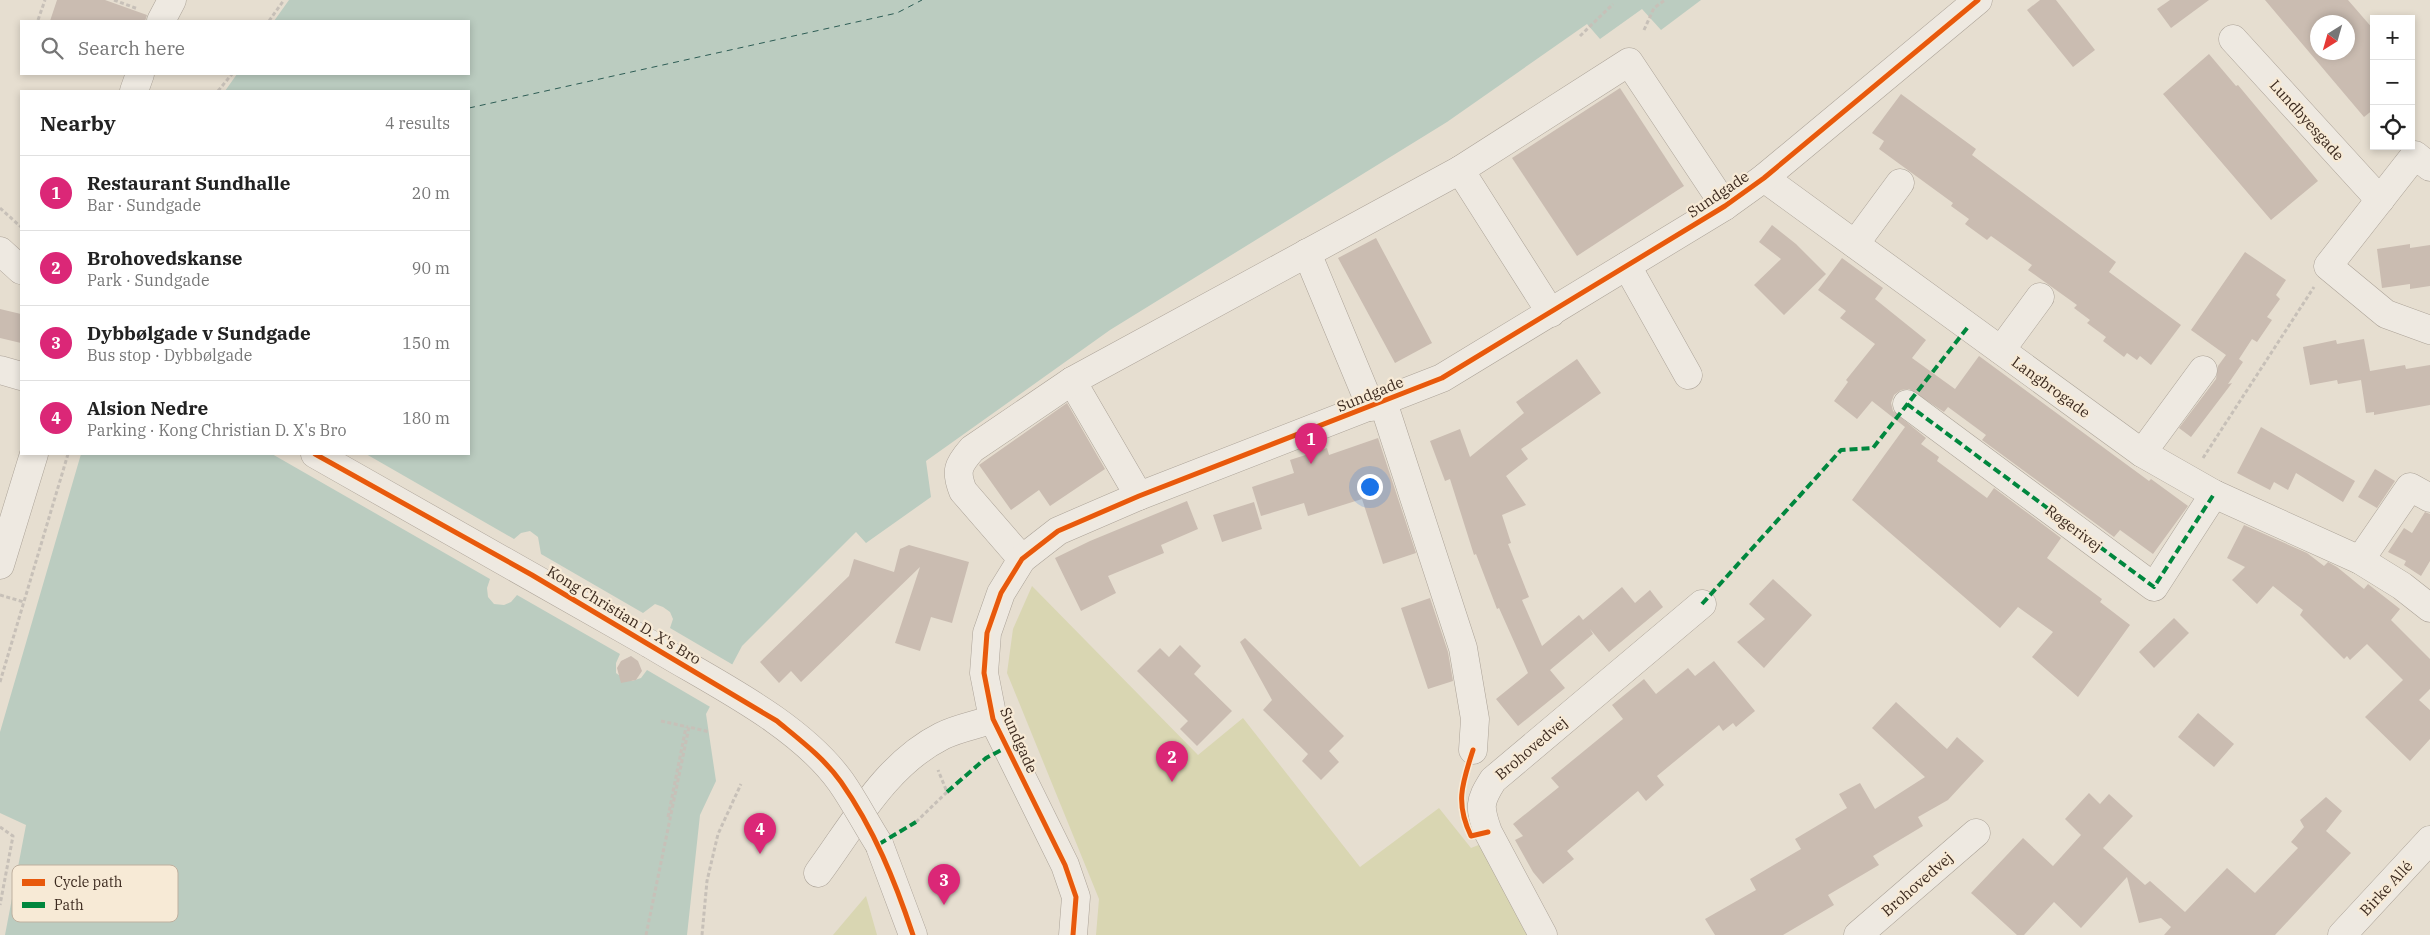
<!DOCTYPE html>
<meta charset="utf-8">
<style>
:root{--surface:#fff;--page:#f6f6f6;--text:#222;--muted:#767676;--line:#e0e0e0;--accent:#db2777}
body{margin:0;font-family:"IBM Plex Serif",serif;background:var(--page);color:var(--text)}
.controls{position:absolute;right:15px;top:15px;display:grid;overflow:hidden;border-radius:0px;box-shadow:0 2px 8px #0003}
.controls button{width:45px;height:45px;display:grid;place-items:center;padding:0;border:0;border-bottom:1px solid var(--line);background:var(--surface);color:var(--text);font:25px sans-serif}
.compass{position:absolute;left:2310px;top:15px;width:45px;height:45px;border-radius:50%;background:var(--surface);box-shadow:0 2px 8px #0003;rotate:217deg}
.you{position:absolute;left:1369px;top:486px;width:18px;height:18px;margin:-12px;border:4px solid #fff;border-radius:50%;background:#1a73e8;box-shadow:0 0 0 8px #1a73e833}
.badge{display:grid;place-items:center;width:32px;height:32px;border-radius:50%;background:var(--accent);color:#fff;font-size:16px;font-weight:700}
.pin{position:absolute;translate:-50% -41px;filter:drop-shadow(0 1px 2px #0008)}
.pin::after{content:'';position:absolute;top:26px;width:18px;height:15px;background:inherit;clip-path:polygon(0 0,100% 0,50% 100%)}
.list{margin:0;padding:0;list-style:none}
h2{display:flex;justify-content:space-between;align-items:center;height:65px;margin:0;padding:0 20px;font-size:21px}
h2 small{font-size:16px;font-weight:400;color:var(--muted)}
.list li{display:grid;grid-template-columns:32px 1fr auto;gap:15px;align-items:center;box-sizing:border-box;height:75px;padding:0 20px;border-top:1px solid var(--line)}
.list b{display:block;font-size:19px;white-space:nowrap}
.list p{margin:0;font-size:16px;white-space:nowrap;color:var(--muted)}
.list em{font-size:16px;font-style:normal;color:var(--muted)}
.icon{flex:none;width:28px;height:28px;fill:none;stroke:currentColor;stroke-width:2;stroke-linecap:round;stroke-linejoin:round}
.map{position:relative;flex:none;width:2430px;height:935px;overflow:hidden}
.search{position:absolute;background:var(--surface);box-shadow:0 2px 8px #0003;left:20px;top:20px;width:450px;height:55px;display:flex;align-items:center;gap:12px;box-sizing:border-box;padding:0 18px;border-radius:0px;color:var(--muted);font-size:19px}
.panel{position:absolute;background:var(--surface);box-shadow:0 2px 8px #0003;left:20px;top:90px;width:450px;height:365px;border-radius:0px}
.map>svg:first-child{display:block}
.green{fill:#d9d6b2}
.water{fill:#bbccc0}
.pier{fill:#e6ded0}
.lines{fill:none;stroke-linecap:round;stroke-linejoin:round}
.ferry{stroke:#2e5d55;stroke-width:1;stroke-dasharray:6 5;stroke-linecap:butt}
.building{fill:#cabcb1;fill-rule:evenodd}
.minor-casing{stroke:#aca398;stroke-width:29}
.path{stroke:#c7c0b8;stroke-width:3;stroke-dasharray:4 2.5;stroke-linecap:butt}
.minor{stroke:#eee9e1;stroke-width:28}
.minor-bridge-casing{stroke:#aca398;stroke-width:29;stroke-linecap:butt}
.minor-bridge{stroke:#eee9e1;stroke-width:28}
.quiet{stroke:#00873e;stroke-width:4;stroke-dasharray:8 4;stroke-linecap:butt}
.cycleway-casing{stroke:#f7ead6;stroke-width:8}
.cycleway{stroke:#e8590c;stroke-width:5}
.labels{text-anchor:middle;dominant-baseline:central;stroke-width:4.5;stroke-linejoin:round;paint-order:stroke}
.street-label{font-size:15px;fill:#3c2a1f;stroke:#f7ead6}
.key{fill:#f7ead6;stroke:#bfb09f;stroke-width:1}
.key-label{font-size:14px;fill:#3c2a1f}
</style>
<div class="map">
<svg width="2430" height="935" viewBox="0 0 2430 935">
<rect width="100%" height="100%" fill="#e6ded0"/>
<g class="green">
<polygon points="1032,586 1198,755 1243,718 1360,867 1439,808 1471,848 1481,844 1529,935 1096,935 1099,899 1007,673 1013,629"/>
<polygon points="866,896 877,935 832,935 833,935"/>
</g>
<polygon class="water" points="289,0 1701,0 1661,30 1642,9 1600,39 1587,24 1447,122 1110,330 926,461 931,497 866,543 856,532 742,646 706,714 716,781 700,815 687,935 5,935 26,825 0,813 0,732 81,454 469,454 469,91 225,91 237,74 469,74 469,21 274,21"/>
<polygon class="pier" points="272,454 366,454 514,539 521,533 530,531 538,537 541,554 643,613 655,604 663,607 670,612 673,619 670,628 735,666 712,708 647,670 641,678 632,681 624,679 616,673 616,663 620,654 517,595 511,602 504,605 494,604 488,597 487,588 490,579"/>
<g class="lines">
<polyline class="ferry" points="469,108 897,13 922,0"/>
</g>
<g class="building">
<polygon points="57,0 105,0 147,15 145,21 50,21"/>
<polygon points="2040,0 2056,0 2095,50 2073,67 2027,10"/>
<polygon points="2170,0 2209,0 2171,28 2157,9"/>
<path d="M2265,0H2348L2374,30V109L2364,117ZM2318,22H2348V52H2318Z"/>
<polygon points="2209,54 2236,86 2238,85 2318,181 2271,220 2163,94"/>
<polygon points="1620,88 1684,186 1577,256 1512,158"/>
<polygon points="1901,94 1976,149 1972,155 2116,262 2109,272 2181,325 2151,365 2140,356 2137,360 2127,353 2124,357 2103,341 2106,337 2087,323 2090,320 2074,308 2077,305 2028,270 2032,265 1991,236 1987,240 1965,224 1969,219 1951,206 1953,203 1879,149 1884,141 1872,133"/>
<polygon points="1772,225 1796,244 1826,274 1784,315 1754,285 1781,259 1759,242"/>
<polygon points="1376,238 1432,343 1395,363 1338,258"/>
<polygon points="2410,244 2410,248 2430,245 2430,286 2410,289 2410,284 2382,288 2377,249"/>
<polygon points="2245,252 2286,280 2276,295 2280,299 2267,317 2272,320 2257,342 2252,339 2239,359 2243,362 2228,384 2232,383 2191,437 2179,428 2216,379 2218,366 2226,355 2191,330"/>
<polygon points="1842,258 1883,288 1875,299 1926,340 1912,358 1955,389 1979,356 2149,481 2151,479 2188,506 2153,554 2120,530 2114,537 2080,512 1982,440 1986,435 1948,407 1944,412 1909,389 1901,390 1894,395 1891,403 1893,411 1926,438 1921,444 1939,457 1937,461 1987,498 1994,488 2061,538 2047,558 2102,599 2100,602 2130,625 2078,697 2032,657 2053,632 2018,607 2000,628 1852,500 1905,427 1872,401 1857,419 1834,401 1848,382 1846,380 1875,344 1840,318 1846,311 1818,290"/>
<polygon points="0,309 21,314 21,343 0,338"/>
<polygon points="2364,339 2370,371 2405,365 2406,369 2430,365 2430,405 2374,415 2374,412 2366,413 2361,380 2338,384 2337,380 2310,385 2303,347 2336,340 2337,344"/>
<polygon points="1577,359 1601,393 1521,449 1528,459 1506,476 1526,505 1502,515 1511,543 1508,544 1529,597 1522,600 1542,646 1579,615 1583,620 1622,587 1635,603 1650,590 1663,607 1609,652 1590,629 1593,634 1550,670 1565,688 1518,726 1496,699 1528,673 1499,608 1497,609 1476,554 1474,555 1450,479 1445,481 1430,441 1460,429 1470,457 1524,413 1516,402"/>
<polygon points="1067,403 1105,469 1050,506 1039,490 1011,510 979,465"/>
<polygon points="2261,427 2355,481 2343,502 2296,473 2288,490 2274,482 2270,490 2237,473"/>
<polygon points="1378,438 1416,553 1383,564 1362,499 1308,516 1304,503 1261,516 1252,487 1294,473 1290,460 1327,448 1329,455"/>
<polygon points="2375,469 2395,481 2377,508 2358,497"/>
<polygon points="1187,501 1198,529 1161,545 1164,553 1108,576 1116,593 1081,611 1055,558 1090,541"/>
<polygon points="1254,502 1262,529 1222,542 1213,515"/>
<polygon points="2425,512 2430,514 2430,561 2421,576 2404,565 2406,561 2388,552 2404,528 2412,533"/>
<polygon points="2244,525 2307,553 2324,566 2328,562 2337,567 2364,589 2368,584 2400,609 2391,620 2430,659 2430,689 2419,700 2430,710 2430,739 2410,761 2365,717 2403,680 2367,644 2350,660 2347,656 2344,659 2300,615 2303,610 2273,586 2257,604 2232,580 2245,567 2227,558"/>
<polygon points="909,545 969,562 952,623 931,617 920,651 895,643 920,567 801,682 791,671 779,683 760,662 849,576 854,559 894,572 900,549"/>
<polygon points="1773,579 1812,615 1764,668 1737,642 1765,619 1749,604"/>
<polygon points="1430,598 1448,652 1453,681 1428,689 1401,608"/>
<polygon points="2174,618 2189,633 2154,668 2139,652"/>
<polygon points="1245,638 1344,736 1329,751 1339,762 1321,780 1302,761 1308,754 1263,710 1272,700 1240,642"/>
<polygon points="1180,645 1201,666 1194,674 1232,711 1197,746 1180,729 1188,721 1137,671 1160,648 1169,657"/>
<polygon points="631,656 638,661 642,671 636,680 621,683 617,668 621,661"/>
<polygon points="1714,661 1755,711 1736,727 1733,723 1723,731 1719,725 1657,776 1664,785 1646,801 1638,791 1567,851 1574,859 1543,884 1533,872 1515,840 1523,836 1513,824 1559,787 1551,778 1623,719 1612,705 1644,679 1656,694 1688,668 1695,676"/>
<polygon points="1896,702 1947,749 1957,737 1984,761 1948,800 1918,817 1923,826 1873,856 1879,865 1828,895 1834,905 1783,935 1715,935 1705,919 1756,890 1750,879 1801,849 1795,839 1847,808 1839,794 1860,783 1875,809 1925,777 1872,728"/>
<polygon points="2198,713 2234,744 2214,767 2178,737"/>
<polygon points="2089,793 2100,804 2109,794 2133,816 2103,848 2145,885 2150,881 2185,912 2227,868 2255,893 2298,848 2291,842 2304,827 2300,820 2326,797 2342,811 2326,831 2351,853 2275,935 2164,935 2171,927 2161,918 2139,923 2127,877 2081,928 2054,902 2024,935 2017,935 1971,893 2023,838 2053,866 2081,835 2065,819"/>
</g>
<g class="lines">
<defs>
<g id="minor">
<polyline points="161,21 172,0"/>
<polyline points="2233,39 2380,200"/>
<polyline points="134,91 140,74"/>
<polyline points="2430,167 2415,155 2328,266 2386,314 2430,330"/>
<polyline points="1460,170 1551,313"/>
<polyline points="1764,178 2142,453 2214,494 2360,560 2402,586 2430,608"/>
<polyline points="1855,244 1900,183"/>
<polyline points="0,251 21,270"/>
<polyline points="1307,253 1371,407"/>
<polyline points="1627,266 1688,375"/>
<polyline points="2001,350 2040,297"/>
<polyline points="0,370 21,376"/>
<polyline points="1072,381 1139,496"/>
<polyline points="1383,402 1463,648 1475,719 1473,750"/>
<polyline points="1907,404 2154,587 2214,494"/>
<polyline points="2142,453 2203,370"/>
<polyline points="315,454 650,644"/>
<path d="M1022,559L963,491C955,471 958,465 972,449L1072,381L1460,170L1629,62L1725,206"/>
<polyline points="2360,560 2410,487 2430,498"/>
<polyline points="0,565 34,454"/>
<polyline points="879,844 913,935"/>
<path d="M818,873C854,824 886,764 942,736C957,728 977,725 993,719"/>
<polyline points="1073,935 1076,897 1065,865 993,719 984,673 987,633 1001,593 1022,559 1058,531 1139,496 1442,378 1725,206 1764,178 1978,0"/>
<path d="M1543,935L1488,832C1479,807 1479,802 1493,780L1702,604"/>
<polyline points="1858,935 1976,833"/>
<polyline points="2342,935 2430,840"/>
</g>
</defs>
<use href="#minor" class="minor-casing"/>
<g class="path">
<polyline points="114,0 138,9"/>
<polyline points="38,20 45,0"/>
<polyline points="269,21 284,0"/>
<polyline points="1644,30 1654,8 1665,0"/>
<polyline points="1580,36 1613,4"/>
<polyline points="218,91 232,74"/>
<polyline points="0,208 21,227"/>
<polyline points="2203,458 2314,287"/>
<polyline points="0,595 24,602"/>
<polyline points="0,682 68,454"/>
<polyline points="661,721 688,727"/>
<polyline points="668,817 686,727"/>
<polyline points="916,822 947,792 938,770"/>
<polyline points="0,827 13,836 0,905"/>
<polyline points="646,935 689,727 710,732"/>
<polyline points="702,935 707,881 718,834 741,784"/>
</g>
<use href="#minor" class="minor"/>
<defs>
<path id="minor-bridge" d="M650,644C712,682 798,722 841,782C855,802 866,824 879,844"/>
</defs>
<use href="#minor-bridge" class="minor-bridge-casing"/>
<use href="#minor-bridge" class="minor-bridge"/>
<g class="quiet">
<polyline points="1907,404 2154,587 2214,494"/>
<polyline points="1702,604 1841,450 1873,448 1968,327"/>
<polyline points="947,792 986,758 1007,747"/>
<polyline points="879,844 916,822"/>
</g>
<defs>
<g id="cycleway">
<path d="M315,454L532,575L777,721C800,740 824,758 841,782C874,829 895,881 913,935"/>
<path d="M1473,750C1462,784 1455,803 1471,836L1488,832"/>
<polyline points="1073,935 1076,897 1065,865 993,719 984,673 987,633 1001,593 1022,559 1058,531 1139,496 1442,378 1725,206 1764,178 1978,0"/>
</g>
</defs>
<use href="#cycleway" class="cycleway-casing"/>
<use href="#cycleway" class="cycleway"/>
</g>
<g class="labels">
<g class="street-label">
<text transform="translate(2307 120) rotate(48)">Lundbyesgade</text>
<text transform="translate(1718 194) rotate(-34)">Sundgade</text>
<text transform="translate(2051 387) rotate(36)">Langbrogade</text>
<text transform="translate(1370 394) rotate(-22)">Sundgade</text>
<text transform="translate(2074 528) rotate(37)">Røgerivej</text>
<text transform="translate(624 615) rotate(31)">Kong Christian D. X's Bro</text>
<text transform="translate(1019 740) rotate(66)">Sundgade</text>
<text transform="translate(1531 748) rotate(-40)">Brohovedvej</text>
<text transform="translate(1917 884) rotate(-41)">Brohovedvej</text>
<text transform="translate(2386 888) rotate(-47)">Birke Allé</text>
</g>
</g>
<rect x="12" y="865" width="166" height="57" rx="8" class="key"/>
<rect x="22" y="879" width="23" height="7" fill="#e8590c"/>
<rect x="22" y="902" width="23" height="6" fill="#00873e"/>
<g class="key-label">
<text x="54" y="887">Cycle path</text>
<text x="54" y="910">Path</text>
</g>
</svg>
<div class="controls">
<button>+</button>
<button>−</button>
<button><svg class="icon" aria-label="locate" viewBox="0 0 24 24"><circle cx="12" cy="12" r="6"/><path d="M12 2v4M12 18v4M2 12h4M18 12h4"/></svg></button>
</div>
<svg class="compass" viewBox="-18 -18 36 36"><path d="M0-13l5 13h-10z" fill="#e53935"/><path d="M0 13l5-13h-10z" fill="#767676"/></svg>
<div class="you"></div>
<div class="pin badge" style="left:1311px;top:464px">1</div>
<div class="pin badge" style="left:1172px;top:782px">2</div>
<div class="pin badge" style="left:944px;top:905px">3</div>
<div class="pin badge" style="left:760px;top:854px">4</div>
<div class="search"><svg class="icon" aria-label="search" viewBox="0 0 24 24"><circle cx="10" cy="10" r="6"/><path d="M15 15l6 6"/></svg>Search here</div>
<section class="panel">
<h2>Nearby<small>4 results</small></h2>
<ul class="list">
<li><span class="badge">1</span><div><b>Restaurant Sundhalle</b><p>Bar · Sundgade</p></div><em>20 m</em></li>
<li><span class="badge">2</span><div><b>Brohovedskanse</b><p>Park · Sundgade</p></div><em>90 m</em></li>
<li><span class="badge">3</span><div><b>Dybbølgade v Sundgade</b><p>Bus stop · Dybbølgade</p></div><em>150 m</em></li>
<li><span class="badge">4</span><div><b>Alsion Nedre</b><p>Parking · Kong Christian D. X's Bro</p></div><em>180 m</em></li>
</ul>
</section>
</div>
